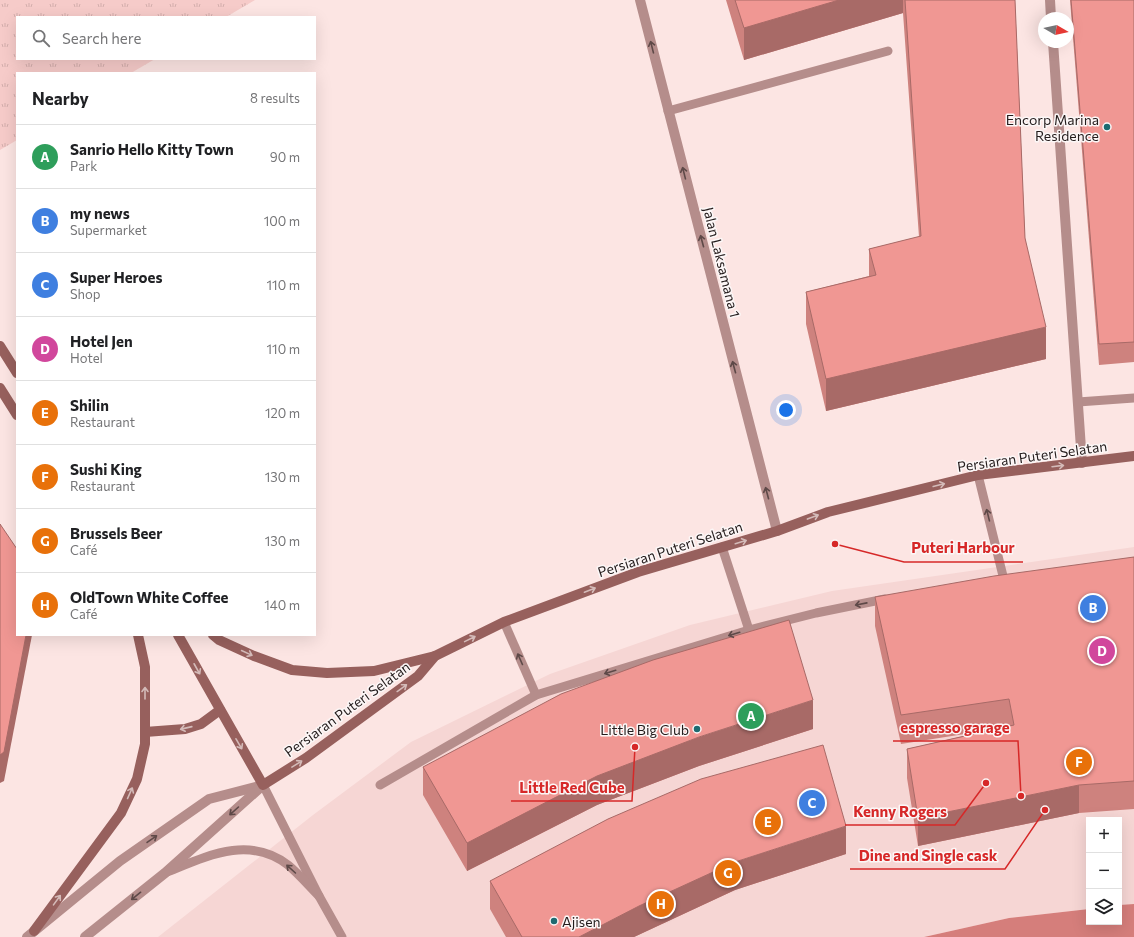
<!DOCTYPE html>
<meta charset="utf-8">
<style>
:root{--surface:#fff;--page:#f2f2f2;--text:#202124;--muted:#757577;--line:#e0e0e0;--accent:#1e6a70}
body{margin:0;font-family:Commissioner,sans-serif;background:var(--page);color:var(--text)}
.controls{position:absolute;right:12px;bottom:12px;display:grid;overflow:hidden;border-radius:0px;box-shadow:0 4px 16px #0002}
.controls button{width:36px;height:36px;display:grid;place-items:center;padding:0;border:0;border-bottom:1px solid var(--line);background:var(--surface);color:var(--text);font:20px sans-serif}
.compass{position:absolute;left:1038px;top:12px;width:36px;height:36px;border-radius:50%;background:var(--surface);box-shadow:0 4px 16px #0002;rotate:99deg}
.you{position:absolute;left:786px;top:410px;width:14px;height:14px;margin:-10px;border:3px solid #fff;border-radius:50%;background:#1a73e8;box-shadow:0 0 0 6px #1a73e833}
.badge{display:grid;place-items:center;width:26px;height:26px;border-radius:50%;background:var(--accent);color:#fff;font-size:13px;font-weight:700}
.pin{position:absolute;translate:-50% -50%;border:2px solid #fff;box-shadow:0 1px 4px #0006}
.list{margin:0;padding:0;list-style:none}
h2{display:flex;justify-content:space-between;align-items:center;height:52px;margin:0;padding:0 16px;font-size:17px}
h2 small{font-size:13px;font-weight:400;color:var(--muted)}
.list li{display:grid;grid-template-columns:26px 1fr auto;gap:12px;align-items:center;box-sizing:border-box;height:64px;padding:0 16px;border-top:1px solid var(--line)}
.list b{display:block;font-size:15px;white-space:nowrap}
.list p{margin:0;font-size:13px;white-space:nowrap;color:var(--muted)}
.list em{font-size:13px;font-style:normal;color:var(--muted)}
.icon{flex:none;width:22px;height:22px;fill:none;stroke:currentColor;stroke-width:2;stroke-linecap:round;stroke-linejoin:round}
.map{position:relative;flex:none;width:1134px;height:937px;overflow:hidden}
.search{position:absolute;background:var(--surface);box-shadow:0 4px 16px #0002;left:16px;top:16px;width:300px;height:44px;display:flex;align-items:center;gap:10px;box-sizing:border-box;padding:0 14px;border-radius:0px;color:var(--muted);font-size:15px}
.panel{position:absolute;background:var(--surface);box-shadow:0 4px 16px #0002;left:16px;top:72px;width:300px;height:564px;border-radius:0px}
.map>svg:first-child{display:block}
.built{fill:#f6d6d4}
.park{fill:url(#park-tufts)}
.water{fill:#d57e7b}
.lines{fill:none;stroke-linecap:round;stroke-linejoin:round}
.lane{stroke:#b58d8b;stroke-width:9}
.street{stroke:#b58d8b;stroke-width:10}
.secondary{stroke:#97605d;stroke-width:10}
.wall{fill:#ce827e}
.shaded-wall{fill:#a86a67}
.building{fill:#f09793;stroke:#a86a67}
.oneway{stroke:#5e4948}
.oneway2{stroke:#d4bbb9}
.poi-dot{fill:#1e6a70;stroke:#fcf7f7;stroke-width:1.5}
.labels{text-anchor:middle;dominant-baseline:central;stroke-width:3;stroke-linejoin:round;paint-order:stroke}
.poi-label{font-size:14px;fill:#241c1c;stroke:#fcf7f7;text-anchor:end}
.street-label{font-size:14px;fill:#241c1c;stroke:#fcf7f7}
.leader{fill:none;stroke:#d62828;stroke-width:1.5}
.callout-dot{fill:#d62828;stroke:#fcf7f7;stroke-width:1.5}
.callout-label{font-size:15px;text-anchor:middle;font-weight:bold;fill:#d62828;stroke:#fcf7f7;stroke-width:3;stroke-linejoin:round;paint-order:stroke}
</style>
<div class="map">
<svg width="1134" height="937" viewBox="0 0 1134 937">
<defs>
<pattern id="park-tufts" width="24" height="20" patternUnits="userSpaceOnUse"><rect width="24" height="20" fill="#f6cbc9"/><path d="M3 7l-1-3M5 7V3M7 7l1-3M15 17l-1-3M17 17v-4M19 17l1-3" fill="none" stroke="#d3aeac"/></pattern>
</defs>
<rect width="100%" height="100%" fill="#fce5e3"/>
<polygon class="built" points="1134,547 1134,904 1119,905 1119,820 1089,820 1089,909 1009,918 924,937 158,937 313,815 411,742 550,674 690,625 832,591"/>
<polygon class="park" points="0,0 255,0 226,17 17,17 17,59 155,59 131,73 17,73 17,140 0,150"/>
<polygon class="water" points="1134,904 1134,937 924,937 1009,918 1089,909 1089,922 1119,922 1119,905"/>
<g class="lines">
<g class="lane">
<polyline points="668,111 888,51"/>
<polyline points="1078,402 1134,398"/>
<polyline points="978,475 1004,580"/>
<polyline points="722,547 749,630"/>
<polyline points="504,622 536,695"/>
<polyline points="263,785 319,896 342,937"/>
<polyline points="380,785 536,695 749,630 816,613 885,599"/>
<path d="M167,872C207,856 249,835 288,865C299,874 309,886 319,896"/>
</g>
<g class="street">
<polyline points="640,0 777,531"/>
<polyline points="1050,0 1051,18"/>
<polyline points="1053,42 1082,463"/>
<polyline points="27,937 120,861 209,799 263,785"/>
<polyline points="85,937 165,873 262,786"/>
</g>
<g class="secondary">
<polyline points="0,346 17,373"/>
<polyline points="0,388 17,415"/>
<polyline points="178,635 263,785 306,758 418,676 435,656 504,622 638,572 777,531 828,512 978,475 1134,456"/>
<polyline points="213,635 219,640 254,656 292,670 327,673 374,671 435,656"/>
<polyline points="145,732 185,729 201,724 220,710"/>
<polyline points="34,931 121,813 137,779 145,744 145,667 138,635"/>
</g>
</g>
<g class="wall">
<polygon points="726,0 1015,0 1025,238 1046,359 826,411 806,324 806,292 869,276 869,249 919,237 903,13 744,60"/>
<polygon points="1070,0 1134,0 1134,362 1099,365"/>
<polygon points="1134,557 1134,809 1079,813 918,846 907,778 907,749 990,730 901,744 875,626 875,597"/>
<polygon points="813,729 699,766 597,805 467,871 423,795 423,767"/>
<polygon points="846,854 735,890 634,937 506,937 490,909 490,881"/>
</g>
<g class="shaded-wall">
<polygon points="839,0 903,0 903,13 744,60 744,28"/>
<polygon points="1046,327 1046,359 826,411 826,379"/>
<polygon points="26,635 32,635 4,781 0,783 0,755"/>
<polygon points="813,700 813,729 699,766 597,805 467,871 467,843 597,776 699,737"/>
<polygon points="1079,785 1079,813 918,846 918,818"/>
<polygon points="846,826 846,854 735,890 634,937 579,937 639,906 735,862"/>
</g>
<g class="building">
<polygon points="735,0 839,0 744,28"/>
<polygon points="905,0 1015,0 1025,238 1046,327 826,379 806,292 876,275 869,249 921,236"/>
<polygon points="1071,0 1134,0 1134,342 1099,344"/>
<polygon points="0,524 17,549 17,635 26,635 4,752 0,755"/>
<polygon points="1134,557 1134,781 1079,785 918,818 907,749 1014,725 1009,699 901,715 875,597 994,576"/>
<polygon points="789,620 813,700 699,737 597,776 467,843 423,767 561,694 653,660"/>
<polygon points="823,745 846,826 735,862 639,906 579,937 522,937 490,881 608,819 701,779"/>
</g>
<defs><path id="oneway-shaft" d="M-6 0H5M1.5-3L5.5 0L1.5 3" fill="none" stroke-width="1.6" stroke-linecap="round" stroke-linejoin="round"/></defs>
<g class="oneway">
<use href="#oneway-shaft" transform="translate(652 47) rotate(-104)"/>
<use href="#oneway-shaft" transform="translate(684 173) rotate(-104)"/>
<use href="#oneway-shaft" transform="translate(702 241) rotate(-105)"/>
<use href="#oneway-shaft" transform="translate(734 367) rotate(-105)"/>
<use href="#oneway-shaft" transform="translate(767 493) rotate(-105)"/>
<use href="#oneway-shaft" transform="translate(988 515) rotate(-104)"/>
<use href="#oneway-shaft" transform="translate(861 604) rotate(169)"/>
<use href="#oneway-shaft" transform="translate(734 634) rotate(163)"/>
<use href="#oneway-shaft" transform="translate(520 659) rotate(-114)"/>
<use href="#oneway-shaft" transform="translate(610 672) rotate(163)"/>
<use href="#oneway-shaft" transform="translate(234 811) rotate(138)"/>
<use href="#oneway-shaft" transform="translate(152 839) rotate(-35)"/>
<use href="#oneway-shaft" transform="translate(291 869) rotate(-138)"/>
<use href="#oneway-shaft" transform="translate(136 896) rotate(141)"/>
</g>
<g class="oneway2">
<use href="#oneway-shaft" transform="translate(1058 466) rotate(-7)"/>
<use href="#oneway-shaft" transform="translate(939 485) rotate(-14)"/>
<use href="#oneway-shaft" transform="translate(813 517) rotate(-20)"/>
<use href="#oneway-shaft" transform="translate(741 542) rotate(-17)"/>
<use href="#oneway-shaft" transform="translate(590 590) rotate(-21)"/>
<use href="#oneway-shaft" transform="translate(470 639) rotate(-26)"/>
<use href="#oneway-shaft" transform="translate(247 653) rotate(25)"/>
<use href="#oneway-shaft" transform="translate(197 669) rotate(61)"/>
<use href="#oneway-shaft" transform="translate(402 688) rotate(-36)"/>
<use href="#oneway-shaft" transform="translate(145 693) rotate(-90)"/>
<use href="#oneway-shaft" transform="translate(186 728) rotate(167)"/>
<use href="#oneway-shaft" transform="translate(239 744) rotate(60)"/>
<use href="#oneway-shaft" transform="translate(297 764) rotate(-32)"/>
<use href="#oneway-shaft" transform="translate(130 793) rotate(-66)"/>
<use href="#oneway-shaft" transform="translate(57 900) rotate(-54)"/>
</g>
<g class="poi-dot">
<circle cx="1107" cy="127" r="4"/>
<circle cx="697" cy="729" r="4"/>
<circle cx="554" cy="921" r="4"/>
</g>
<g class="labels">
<g class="poi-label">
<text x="1099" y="119">Encorp Marina<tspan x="1099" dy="16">Residence</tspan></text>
<text x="689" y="729">Little Big Club</text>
<text x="562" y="921" text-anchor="start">Ajisen</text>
</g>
<g class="street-label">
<text transform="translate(722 262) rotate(76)">Jalan Laksamana 1</text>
<text transform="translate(1032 456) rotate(-8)">Persiaran Puteri Selatan</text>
<text transform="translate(670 549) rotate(-18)">Persiaran Puteri Selatan</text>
<text transform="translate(347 709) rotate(-36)">Persiaran Puteri Selatan</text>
</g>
</g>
<path class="leader" d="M835 544L904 562H1023M1021 796L1018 741H893M635 747L632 801H511M986 783L955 825H845M1045 810L1005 869H850"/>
<g class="callout-dot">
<circle cx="835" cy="544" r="4"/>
<circle cx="1021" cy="796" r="4"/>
<circle cx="635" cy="747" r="4"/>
<circle cx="986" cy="783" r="4"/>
<circle cx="1045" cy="810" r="4"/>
</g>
<g class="callout-label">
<text x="963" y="553">Puteri Harbour</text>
<text x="955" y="733">espresso garage</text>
<text x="572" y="793">Little Red Cube</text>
<text x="900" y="817">Kenny Rogers</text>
<text x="928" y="861">Dine and Single cask</text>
</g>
</svg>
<div class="controls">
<button>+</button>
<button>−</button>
<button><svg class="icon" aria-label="layers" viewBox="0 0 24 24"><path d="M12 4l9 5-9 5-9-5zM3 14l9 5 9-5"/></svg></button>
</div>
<svg class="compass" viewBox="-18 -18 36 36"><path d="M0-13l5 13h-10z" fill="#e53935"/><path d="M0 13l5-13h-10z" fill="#757577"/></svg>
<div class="you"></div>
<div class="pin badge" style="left:751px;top:716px;background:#2e9e5b">A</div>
<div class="pin badge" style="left:1093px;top:608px;background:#3f7fe0">B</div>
<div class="pin badge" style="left:812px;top:803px;background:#3f7fe0">C</div>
<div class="pin badge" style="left:1102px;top:651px;background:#d1479c">D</div>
<div class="pin badge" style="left:768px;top:822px;background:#e8710a">E</div>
<div class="pin badge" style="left:1079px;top:762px;background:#e8710a">F</div>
<div class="pin badge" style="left:728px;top:873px;background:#e8710a">G</div>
<div class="pin badge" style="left:661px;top:904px;background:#e8710a">H</div>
<div class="search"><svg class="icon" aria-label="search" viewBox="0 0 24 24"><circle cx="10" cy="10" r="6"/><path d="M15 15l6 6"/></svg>Search here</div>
<section class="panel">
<h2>Nearby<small>8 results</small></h2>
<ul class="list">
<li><span class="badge" style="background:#2e9e5b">A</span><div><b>Sanrio Hello Kitty Town</b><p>Park</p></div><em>90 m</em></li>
<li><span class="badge" style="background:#3f7fe0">B</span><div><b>my news</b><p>Supermarket</p></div><em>100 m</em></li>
<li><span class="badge" style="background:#3f7fe0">C</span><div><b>Super Heroes</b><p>Shop</p></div><em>110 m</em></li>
<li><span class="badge" style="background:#d1479c">D</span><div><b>Hotel Jen</b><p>Hotel</p></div><em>110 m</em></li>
<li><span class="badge" style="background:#e8710a">E</span><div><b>Shilin</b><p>Restaurant</p></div><em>120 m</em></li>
<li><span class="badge" style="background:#e8710a">F</span><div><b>Sushi King</b><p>Restaurant</p></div><em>130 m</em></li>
<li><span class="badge" style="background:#e8710a">G</span><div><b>Brussels Beer</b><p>Café</p></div><em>130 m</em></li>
<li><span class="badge" style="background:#e8710a">H</span><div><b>OldTown White Coffee</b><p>Café</p></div><em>140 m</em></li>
</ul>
</section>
</div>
